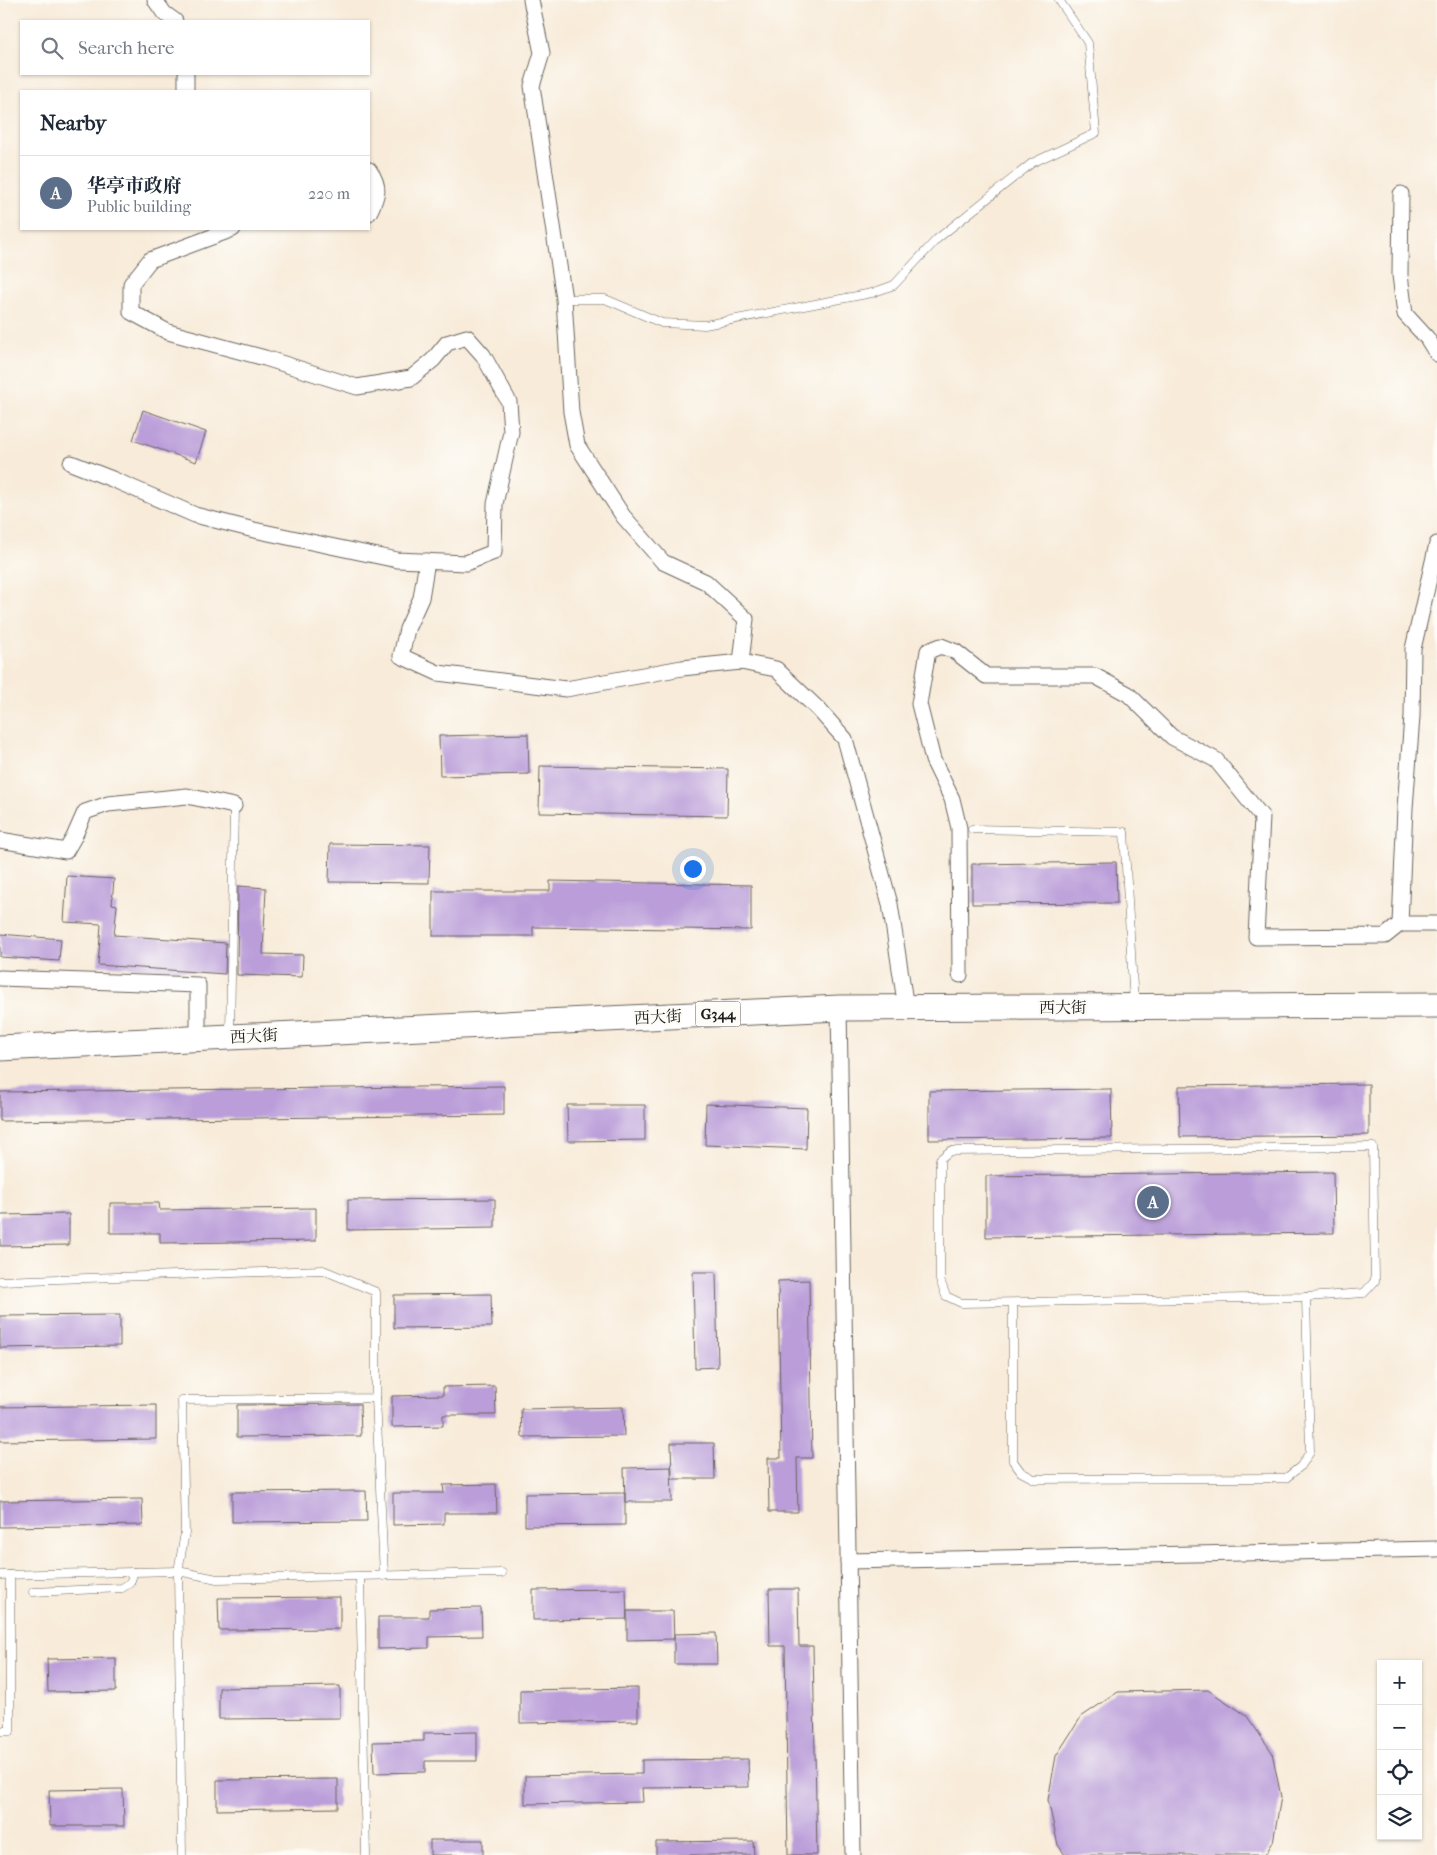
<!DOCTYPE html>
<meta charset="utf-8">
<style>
:root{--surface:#fff;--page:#f6f6f7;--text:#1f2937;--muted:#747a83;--line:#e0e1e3;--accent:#c8321e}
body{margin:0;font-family:"IM FELL French Canon","Noto Serif SC",serif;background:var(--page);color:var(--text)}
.controls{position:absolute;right:15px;bottom:15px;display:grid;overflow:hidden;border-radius:0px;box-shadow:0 1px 4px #0004}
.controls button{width:45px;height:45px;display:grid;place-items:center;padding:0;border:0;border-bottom:1px solid var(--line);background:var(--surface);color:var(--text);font:25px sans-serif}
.you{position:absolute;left:692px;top:868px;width:18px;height:18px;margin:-12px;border:4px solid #fff;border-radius:50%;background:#1a73e8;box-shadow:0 0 0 8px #1a73e833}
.badge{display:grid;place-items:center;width:32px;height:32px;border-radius:50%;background:var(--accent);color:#fff;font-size:16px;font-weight:700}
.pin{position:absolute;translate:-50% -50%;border:2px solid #fff;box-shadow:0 1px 5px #0006}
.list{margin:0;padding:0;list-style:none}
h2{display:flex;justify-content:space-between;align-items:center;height:65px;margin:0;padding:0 20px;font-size:21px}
h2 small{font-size:16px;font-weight:400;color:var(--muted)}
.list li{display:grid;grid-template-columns:32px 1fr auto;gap:15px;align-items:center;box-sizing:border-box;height:75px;padding:0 20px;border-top:1px solid var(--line)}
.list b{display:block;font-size:19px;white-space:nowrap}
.list p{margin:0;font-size:16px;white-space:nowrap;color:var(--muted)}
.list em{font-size:16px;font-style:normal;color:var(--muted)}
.icon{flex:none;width:28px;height:28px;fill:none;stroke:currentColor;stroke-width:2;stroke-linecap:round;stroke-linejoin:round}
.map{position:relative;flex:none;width:1437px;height:1855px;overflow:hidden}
.search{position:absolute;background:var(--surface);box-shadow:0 1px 4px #0004;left:20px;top:20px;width:350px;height:55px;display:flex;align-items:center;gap:12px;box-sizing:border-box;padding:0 18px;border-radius:0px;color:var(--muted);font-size:19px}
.panel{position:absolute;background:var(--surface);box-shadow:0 1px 4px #0004;left:20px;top:90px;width:350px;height:140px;border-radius:0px}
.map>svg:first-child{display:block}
.building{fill:#ba9dd9}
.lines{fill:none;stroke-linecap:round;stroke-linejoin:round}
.service-casing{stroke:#69645e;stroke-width:9}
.minor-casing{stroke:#69645e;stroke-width:17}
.trunk-casing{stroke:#69645e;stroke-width:27}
.service{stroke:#fff;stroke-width:8}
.minor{stroke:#fff;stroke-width:15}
.trunk{stroke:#fff;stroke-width:25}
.labels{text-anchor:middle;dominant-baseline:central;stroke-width:5;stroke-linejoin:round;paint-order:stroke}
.shield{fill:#fdfcf7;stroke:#605f5e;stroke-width:1}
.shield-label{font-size:15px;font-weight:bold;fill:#1c1c1c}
.street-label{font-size:16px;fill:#1c1c1c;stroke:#fdfcf7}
</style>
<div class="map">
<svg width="1437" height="1855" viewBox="0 0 1437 1855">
<rect width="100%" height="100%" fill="#fdfcf7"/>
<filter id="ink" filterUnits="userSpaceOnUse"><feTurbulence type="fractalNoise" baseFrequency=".02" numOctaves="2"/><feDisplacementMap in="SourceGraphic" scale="10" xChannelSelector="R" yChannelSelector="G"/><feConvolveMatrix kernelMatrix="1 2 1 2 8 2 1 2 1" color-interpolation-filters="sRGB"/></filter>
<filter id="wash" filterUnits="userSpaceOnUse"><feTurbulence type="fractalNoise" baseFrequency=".0096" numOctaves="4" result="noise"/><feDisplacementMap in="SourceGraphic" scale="20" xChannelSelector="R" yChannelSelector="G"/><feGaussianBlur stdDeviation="1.12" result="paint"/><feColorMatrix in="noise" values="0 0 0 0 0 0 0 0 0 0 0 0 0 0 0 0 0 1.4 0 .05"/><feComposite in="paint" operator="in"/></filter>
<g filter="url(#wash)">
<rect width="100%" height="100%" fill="#f8ebd9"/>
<g id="blocks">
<g class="building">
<polygon points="143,410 206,432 196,462 133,440"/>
<polygon points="528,734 529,774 440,776 439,736"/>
<polygon points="540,766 728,769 727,816 539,813"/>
<polygon points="330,844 430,845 429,883 329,882"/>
<polygon points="1116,862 1117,903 972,904 972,864"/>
<polygon points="67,876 114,879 112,904 117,905 114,935 226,943 225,974 98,965 101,924 64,922"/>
<polygon points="550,881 751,885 751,930 533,927 533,936 433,936 433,891 550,891"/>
<polygon points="238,886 266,888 263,954 303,955 302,977 237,975"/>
<polygon points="0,934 61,939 59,961 0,957"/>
<polygon points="1369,1084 1369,1135 1180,1137 1179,1086"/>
<polygon points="504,1086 504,1115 0,1121 0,1092"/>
<polygon points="1111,1089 1112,1138 929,1140 929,1091"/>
<polygon points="706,1104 807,1108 806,1149 705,1145"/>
<polygon points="567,1105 645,1105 645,1140 568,1141"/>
<polygon points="1333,1172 1334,1233 986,1237 986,1176"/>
<polygon points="495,1199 495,1228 348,1230 348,1200"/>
<polygon points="110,1203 159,1203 160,1210 316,1208 316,1241 160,1243 160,1233 110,1233"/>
<polygon points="69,1214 69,1245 0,1246 0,1215"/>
<polygon points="693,1272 716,1272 718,1367 695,1368"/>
<polygon points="809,1280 812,1458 797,1458 798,1512 769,1512 768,1458 781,1458 778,1281"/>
<polygon points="491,1294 492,1327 394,1328 394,1295"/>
<polygon points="120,1315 120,1346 0,1348 0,1316"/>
<polygon points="495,1386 496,1415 443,1415 443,1426 392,1427 392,1396 443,1395 443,1387"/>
<polygon points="360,1404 361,1436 237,1437 237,1405"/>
<polygon points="156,1405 156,1439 0,1441 0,1407"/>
<polygon points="623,1407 624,1436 522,1437 521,1409"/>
<polygon points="671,1443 714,1443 715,1479 672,1479"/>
<polygon points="671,1467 672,1502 625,1502 624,1468"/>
<polygon points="496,1484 497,1513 444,1513 444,1524 393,1525 393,1493 444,1493 443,1485"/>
<polygon points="366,1491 367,1521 232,1522 232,1492"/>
<polygon points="625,1493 625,1525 525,1526 525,1494"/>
<polygon points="142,1499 143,1525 0,1527 0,1501"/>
<polygon points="626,1589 627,1619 533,1620 533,1590"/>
<polygon points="769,1589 798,1589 799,1646 813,1646 817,1855 788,1855 785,1646 770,1646"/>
<polygon points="340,1597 340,1629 219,1630 218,1598"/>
<polygon points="481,1608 482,1636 429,1637 429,1648 378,1649 378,1617 429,1617 429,1609"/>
<polygon points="627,1611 673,1611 674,1639 627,1640"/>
<polygon points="716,1633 717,1664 674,1664 674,1634"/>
<polygon points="116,1658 116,1691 48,1692 47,1659"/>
<polygon points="340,1686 340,1718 219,1719 219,1688"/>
<polygon points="638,1688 638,1721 520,1723 520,1690"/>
<polygon points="1208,1690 1246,1715 1272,1752 1281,1797 1273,1842 1265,1855 1065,1855 1058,1845 1048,1800 1056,1756 1081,1717 1118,1692"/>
<polygon points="477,1732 477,1761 425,1761 425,1772 374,1773 373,1742 424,1741 424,1733"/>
<polygon points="748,1759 749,1787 642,1788 643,1802 525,1804 525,1776 642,1774 642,1760"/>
<polygon points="338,1779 338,1808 217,1810 217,1780"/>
<polygon points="123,1789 124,1826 50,1826 49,1790"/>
<rect x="430" y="1840" width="53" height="15"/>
<polygon points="753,1841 754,1855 656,1855 656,1842"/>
</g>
</g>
</g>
<g filter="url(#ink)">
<use href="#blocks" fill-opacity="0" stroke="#69645e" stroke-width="1"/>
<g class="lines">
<defs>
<g id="service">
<polyline points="564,299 605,299 662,323 705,325 872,293 894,285 937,239 1032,163 1096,133 1088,43 1059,0"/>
<polyline points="972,829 1124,832 1134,1004"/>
<polyline points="230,1033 234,806"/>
<polygon points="1373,1147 1375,1281 1364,1293 1306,1297 961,1303 946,1296 940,1280 940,1159 950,1151"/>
<polyline points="0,1281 323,1270 376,1292 376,1398 182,1400 185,1533 178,1571 182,1855"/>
<polyline points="1013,1304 1013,1461 1021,1472 1034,1479 1286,1478 1301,1466 1310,1452 1306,1297"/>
<polyline points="376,1398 384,1576"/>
<polyline points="0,1575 178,1571 217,1579 502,1573"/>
<polyline points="360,1577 366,1855"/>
<polyline points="33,1592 122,1588 130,1583 134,1572"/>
<polyline points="0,1731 10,1731 10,1575"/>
</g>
<g id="minor">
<polyline points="155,0 164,13 175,21"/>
<polyline points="531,0 542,53 532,86 564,299 571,412 577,445 623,516 663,562 706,582 746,619 741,662"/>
<polyline points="186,91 186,74"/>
<path d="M369,170C381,187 378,195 369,213"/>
<polyline points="1401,194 1400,275 1405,314 1427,338 1437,354"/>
<polyline points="71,463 112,479 195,515 254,530 397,560 466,563 494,552 495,504 511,432 509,402 483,355 467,337 447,343 433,360 411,378 357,387 265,358 168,332 131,312 131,284 150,260 233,229"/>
<polyline points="427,561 421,598 407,629 401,656 438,673 566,689 682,668 741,662 776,669 819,710 845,739 890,904 906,1008"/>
<polyline points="0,840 66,851 74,837 85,812 108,804 187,796 234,806"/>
<polyline points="1400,924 1405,808 1412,717 1413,649 1437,544"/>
<polyline points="960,975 959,828 952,799 933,760 919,704 928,651 941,646 956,652 986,676 1095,676 1128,694 1172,737 1216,760 1262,817 1256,937 1385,936 1400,924 1437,924"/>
<polyline points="0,978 198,985 198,1039"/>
<polyline points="839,1008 853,1855"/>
<polyline points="848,1561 1437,1549"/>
</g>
<polyline id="trunk" points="0,1048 839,1008 1437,1005"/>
</defs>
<use href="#service" class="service-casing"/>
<use href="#minor" class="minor-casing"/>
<use href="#trunk" class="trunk-casing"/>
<use href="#service" class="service"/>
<use href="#minor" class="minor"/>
<use href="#trunk" class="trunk"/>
</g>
</g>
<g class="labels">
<rect class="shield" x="695.5" y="1001.5" width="45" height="25" rx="4"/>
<g class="shield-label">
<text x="718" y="1014">G344</text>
</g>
<g class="street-label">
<text x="1063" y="1007">西大街</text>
<text transform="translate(658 1017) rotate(-3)">西大街</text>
<text transform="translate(254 1036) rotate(-3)">西大街</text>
</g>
</g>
</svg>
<div class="controls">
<button>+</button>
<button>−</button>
<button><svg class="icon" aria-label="locate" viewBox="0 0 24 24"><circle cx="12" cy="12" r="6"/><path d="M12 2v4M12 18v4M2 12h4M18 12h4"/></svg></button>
<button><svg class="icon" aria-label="layers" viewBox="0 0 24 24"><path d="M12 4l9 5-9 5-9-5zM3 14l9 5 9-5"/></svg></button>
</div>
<div class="you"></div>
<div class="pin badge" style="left:1153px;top:1202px;background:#5c6f8a">A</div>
<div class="search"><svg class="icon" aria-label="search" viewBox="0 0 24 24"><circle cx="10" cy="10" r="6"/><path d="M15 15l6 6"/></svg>Search here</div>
<section class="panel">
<h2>Nearby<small></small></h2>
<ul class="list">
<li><span class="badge" style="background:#5c6f8a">A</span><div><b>华亭市政府</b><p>Public building</p></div><em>220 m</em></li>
</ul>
</section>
</div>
